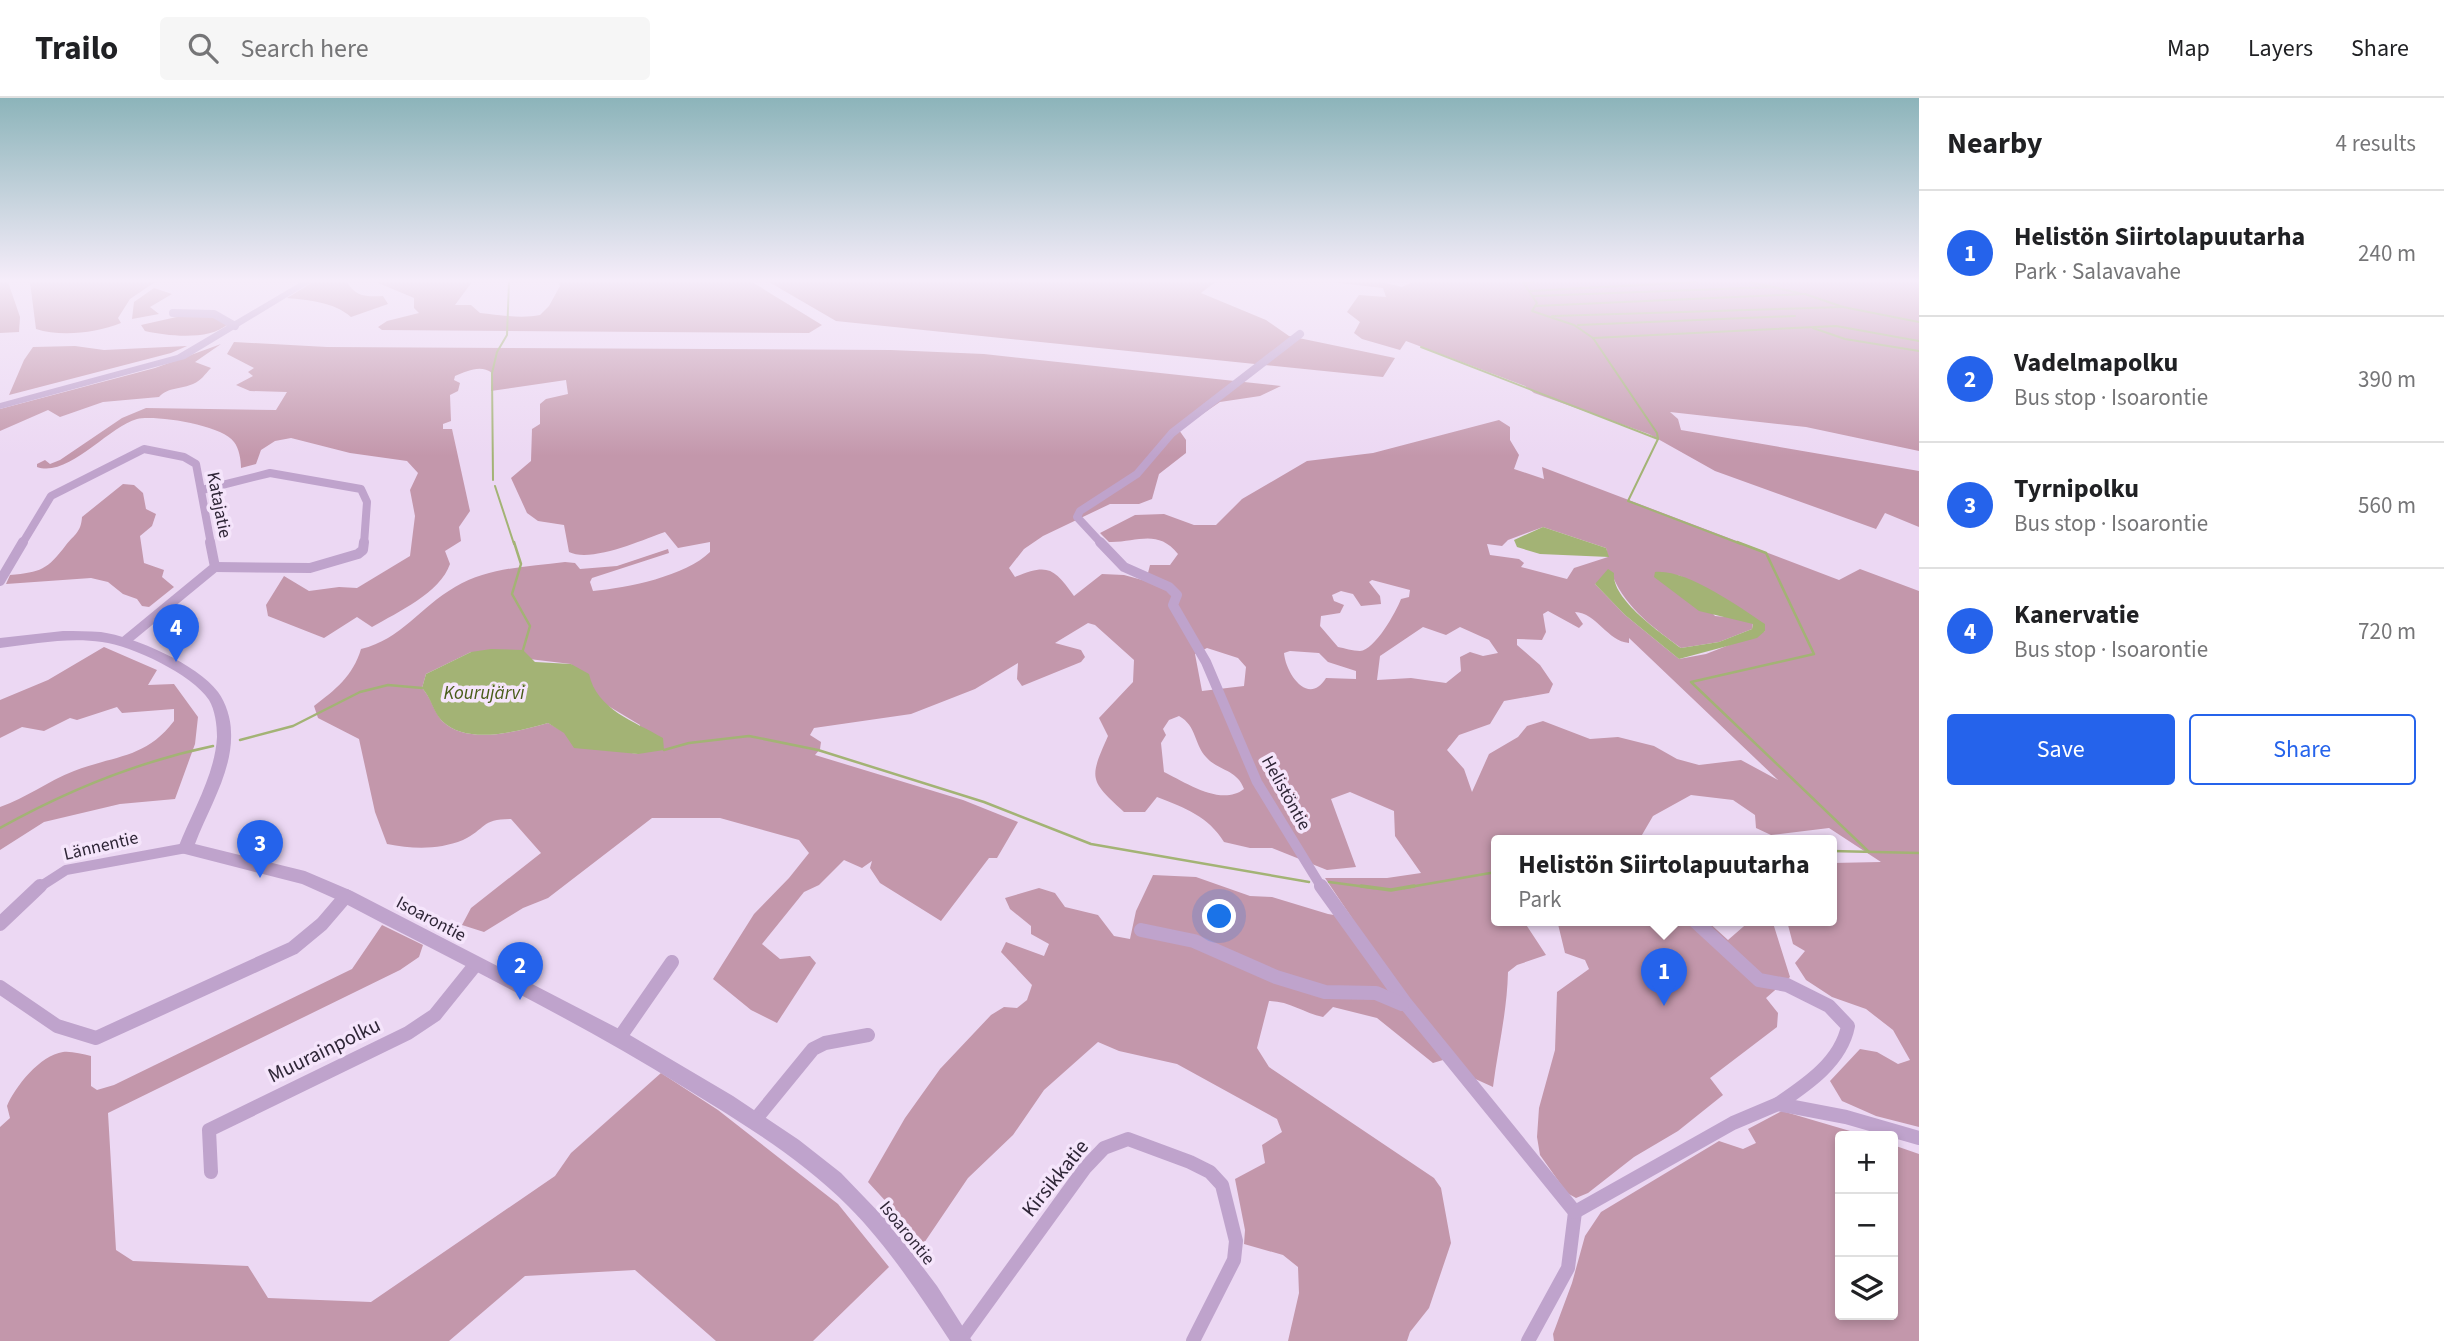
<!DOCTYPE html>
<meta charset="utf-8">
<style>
:root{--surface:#fff;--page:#f6f6f6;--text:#202124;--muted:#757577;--line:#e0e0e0;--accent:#2563eb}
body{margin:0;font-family:"Source Sans 3",sans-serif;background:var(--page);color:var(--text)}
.controls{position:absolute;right:21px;bottom:21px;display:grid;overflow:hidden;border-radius:7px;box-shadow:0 4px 10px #0003}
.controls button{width:63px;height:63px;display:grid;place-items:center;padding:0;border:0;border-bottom:2px solid var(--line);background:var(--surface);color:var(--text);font:35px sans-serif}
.you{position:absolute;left:1220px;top:819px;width:24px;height:24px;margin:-18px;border:5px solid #fff;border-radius:50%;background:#1a73e8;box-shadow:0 0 0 10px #1a73e833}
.badge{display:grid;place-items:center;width:46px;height:46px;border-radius:50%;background:var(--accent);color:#fff;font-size:23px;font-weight:700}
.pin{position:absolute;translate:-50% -58px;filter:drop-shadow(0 2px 4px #0008)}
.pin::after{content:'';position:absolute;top:37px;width:24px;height:21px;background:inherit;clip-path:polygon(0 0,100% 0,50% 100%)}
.popup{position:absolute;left:1491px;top:737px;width:346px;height:91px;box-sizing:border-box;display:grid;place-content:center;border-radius:7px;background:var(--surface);filter:drop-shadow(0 2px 5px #0005);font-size:23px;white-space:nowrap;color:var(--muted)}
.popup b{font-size:26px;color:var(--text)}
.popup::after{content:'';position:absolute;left:50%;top:100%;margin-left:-14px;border:14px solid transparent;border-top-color:var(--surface)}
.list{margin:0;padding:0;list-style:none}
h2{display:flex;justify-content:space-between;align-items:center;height:91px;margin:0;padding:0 28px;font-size:30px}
h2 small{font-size:23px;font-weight:400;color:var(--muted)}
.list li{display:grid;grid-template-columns:46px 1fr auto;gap:21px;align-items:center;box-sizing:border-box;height:126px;padding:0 28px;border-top:2px solid var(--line)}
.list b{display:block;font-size:26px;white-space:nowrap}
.list p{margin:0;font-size:23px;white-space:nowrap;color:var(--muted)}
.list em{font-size:23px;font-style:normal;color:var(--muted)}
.actions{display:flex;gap:14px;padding:21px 28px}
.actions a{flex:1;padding:16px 0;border:2px solid var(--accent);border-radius:7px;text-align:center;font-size:24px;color:var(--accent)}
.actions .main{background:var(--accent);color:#fff}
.icon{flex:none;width:38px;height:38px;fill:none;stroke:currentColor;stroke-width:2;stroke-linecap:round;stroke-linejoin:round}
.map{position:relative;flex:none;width:1919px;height:1243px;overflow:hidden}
header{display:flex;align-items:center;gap:42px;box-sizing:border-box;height:98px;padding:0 35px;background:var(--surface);border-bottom:2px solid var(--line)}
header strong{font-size:33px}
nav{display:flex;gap:38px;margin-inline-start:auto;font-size:24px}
.search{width:490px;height:63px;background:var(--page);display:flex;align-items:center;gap:18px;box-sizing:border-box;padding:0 24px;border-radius:7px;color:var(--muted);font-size:26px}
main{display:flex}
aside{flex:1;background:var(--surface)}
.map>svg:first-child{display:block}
.green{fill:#c397ab;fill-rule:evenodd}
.water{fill:#a3b375}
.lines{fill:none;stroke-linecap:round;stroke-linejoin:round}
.stream-far2{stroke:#a3b375;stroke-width:2}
.stream-far1{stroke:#a3b375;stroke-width:2.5}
.stream{stroke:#a3b375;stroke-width:3.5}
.minor-far2{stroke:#bfa3cc;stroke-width:8}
.minor-far1{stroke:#bfa3cc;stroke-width:10}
.minor{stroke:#bfa3cc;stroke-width:14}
.tertiary{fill:#bfa3cc;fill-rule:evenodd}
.labels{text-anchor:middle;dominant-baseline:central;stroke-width:7;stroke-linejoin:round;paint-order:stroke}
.street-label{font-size:18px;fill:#2f2637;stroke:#f5e5fb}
.water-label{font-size:19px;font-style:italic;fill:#485c18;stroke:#f5e5fb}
.near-street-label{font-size:21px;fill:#2f2637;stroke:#f5e5fb}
</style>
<header>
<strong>Trailo</strong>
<div class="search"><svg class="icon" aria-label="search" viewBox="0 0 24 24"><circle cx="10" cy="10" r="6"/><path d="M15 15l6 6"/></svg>Search here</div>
<nav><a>Map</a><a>Layers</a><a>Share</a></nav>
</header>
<main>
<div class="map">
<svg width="1919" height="1243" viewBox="0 0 1919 1243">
<rect width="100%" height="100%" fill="#ecd8f3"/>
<g class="green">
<polygon points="0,184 8,184 20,219 19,234 0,235"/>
<path d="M30,184H155L130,201L118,220L121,225C96,235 61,239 36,231Z"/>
<path d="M313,184H347C355,199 368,199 383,198L388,206L351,219C334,204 309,202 287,200Z"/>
<path d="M376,184H472L455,207H471L480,215C499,217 521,221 540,217L549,208L560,188L558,184H752L822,227L809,235L382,232L378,229L387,223L419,215L414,210V200Z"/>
<polygon points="769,184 1215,184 1201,195 1266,222 1289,238 1395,260 1383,279 836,223"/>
<polygon points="1331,184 1382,184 1402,189 1413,184 1919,184 1919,353 1806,329 1670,314 1678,321 1681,332 1919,373 1919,429 1885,415 1876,431 1715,373 1649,336 1534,295 1525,288 1406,243 1400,252 1362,241 1354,235 1360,224 1347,214 1359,197 1386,199 1383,190"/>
<polygon points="154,190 172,196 150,209 159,216 132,221 134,204"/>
<path d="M190,216L213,219L228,226C209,243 168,238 145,233L141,227Z"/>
<path d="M234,244L327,249L891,252L984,256L1281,288L1260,298L1220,304L1179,332L1186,342V355L1159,376L1152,401L1139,406H1110L1043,438L1024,451L1009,470L1015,479C1048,465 1054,470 1074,498L1102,476L1124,477L1146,483L1150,467H1170L1178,456C1157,430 1136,445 1109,444L1100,435L1135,417L1164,416L1194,427H1216L1242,401L1307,363L1373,355L1499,322L1510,329V342L1519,357L1514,371L1544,381L1542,369L1839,482L1860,471L1919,493V1029L1876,1018L1842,1003L1830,983L1860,951L1877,954L1898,966L1910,962L1893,932L1866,911L1832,899L1806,882L1795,865L1805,853L1793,846L1788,827L1779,822H1832V765L1881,764L1829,730L1771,737L1756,730L1755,717L1733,702L1691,697L1653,718L1639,742H1496V822H1523L1546,857L1517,867L1508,874C1507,915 1498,949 1493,989L1471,979L1453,959L1433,965L1377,920L1333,909L1323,919C1304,915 1289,903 1269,903L1257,950L1269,969L1434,1080L1441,1090L1451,1145L1429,1210L1410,1234L1407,1243H1288L1299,1195L1298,1169L1283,1157L1244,1146L1245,1132L1235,1081L1265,1065L1262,1047L1282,1034L1277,1021L1177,966L1119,953L1098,944L1044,992L1013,1037L968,1080L924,1145L868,1084L905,1020L940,971L991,917L1004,909L1017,910L1027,902L1032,887L1001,854L1006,844L1044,858L1049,846L1031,836V828L1010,811L1005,800L1039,790L1055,795L1065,809L1098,817L1114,838L1130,841L1136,813L1153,777L1196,779L1250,798L1272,799L1328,816L1352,820L1325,780H1387L1421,775L1395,738L1394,713L1350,694L1331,701L1356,769L1327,772L1272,750H1250L1224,744C1208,718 1185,710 1157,699L1145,714H1124C1089,682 1089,681 1108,638L1099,620L1133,584L1134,562L1095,527L1088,525L1055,545L1081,552L1085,559L1081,564L1022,588L1017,581L1018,565L975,591L911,616L814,630L810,637L821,644L820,651L815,657L963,702L1018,724L997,760H989L941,823L880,785L870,770L872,763L862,770L844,762L819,787L804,794L762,846L780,861L810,858L816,865L777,925L751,912L713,881L754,816L789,780L809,755L799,742L720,720H652L548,800L523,810L484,834L462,827L471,810L541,755L511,721C481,721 486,731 463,742C438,752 413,751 387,746L375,714L359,641L318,620L314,608C335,592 353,578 361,551C402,541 420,509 455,489C490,469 526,469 565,464L575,465L580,471L617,468L668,451L669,455L592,480L590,484L593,493C627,490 686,478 710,454V444L678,450L665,434C642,442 591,465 569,454L564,427L538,423L527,415L511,380L531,363L532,331L540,326V306L546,301L568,296L566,282L491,293L492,275C481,266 467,273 455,278L454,282L460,285L458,293L450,297L451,323L443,326V331H452L470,413L459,429L461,443L445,453L450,466C440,495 398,514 372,529L357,519L324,540L268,518L266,507L284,478L309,493L339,489L357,490L410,458L415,418L410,392L418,375L407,363L350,355L291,340L275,343L261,352L256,366L241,370C241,362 239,350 234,344C222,327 156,317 137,321C108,329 68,380 37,369V366L45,362L50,366L60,362L122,320L146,310L276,312L287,294L250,293L236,287L253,278L248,274L254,270L227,256ZM1543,429L1606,450L1608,459L1574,470L1567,481L1521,469L1524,465L1519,461L1490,457L1487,446L1502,448L1508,442ZM1678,477L1732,505L1765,533L1706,556L1679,561L1625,517L1595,486L1613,479C1627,511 1654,530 1681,550L1719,544L1752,531L1753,525L1738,520L1715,518ZM1372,482L1410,492L1409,499L1401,501C1396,514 1375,552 1360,553C1353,553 1344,550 1338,549L1320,528L1321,518L1340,515L1344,507L1334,503L1332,497L1341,493L1353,496L1361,508L1381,506L1380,498L1369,484ZM1548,513L1579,530L1583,526L1575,514C1597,515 1607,543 1629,545V540L1778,682L1741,662L1699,667L1677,661L1654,648L1618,639L1590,641L1543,623L1527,628L1518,639L1489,656L1472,694L1464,671L1447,652L1459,637L1490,626L1504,603L1549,595L1553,586L1540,567L1517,547V541L1542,542L1546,534L1543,516ZM1423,529L1446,537L1460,529L1489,542L1498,555L1483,558L1470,554L1460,559L1461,573L1446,585L1411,580L1377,582L1380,558ZM1207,550L1238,560L1246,569L1244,588L1202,593L1195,556ZM1290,553L1319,555L1328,564L1356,573V581L1326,580C1309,608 1286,577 1284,555ZM471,554L571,566L605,606L640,627L638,656C608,652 575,641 548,625C518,633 468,648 442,623C434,614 431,599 422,590L426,576ZM1179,618C1197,628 1194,646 1206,659C1218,673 1237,671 1244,691C1221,709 1185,684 1164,674L1161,645L1166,637L1163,631L1169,622Z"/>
<path d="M221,246L195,264L211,270C204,277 202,282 193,286C182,291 168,289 159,299L103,304L60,319L48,312L0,333V311L155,270Z"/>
<polygon points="75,248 104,252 187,248 171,255 9,297 24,262 33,249"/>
<path d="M123,386L134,387L143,395L146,411L156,416L152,428L140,438L144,465L164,472L162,479L174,489L149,509L142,508L137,501L123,496L108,484L91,480L6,486L10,477C41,474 47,472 66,447C75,436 81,434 82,419Z"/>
<path d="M104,549L157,572L148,587L174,586L198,619L195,646L175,701L120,706L44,724L0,752V709C26,700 48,683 74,673C115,657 145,661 174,623V611L122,615L117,609L77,622L70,620L44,633L22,629L0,640V602L48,582Z"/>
<polygon points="1557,822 1706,822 1728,842 1751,822 1769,822 1773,825 1790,879 1766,900 1778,915 1777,929 1710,980 1723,997 1678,1033 1634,1059 1588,1095 1576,1100 1567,1095 1540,1057 1537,1039 1539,1010 1555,952 1557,894 1589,871 1585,862 1565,855"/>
<path d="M382,827L423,847L419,859L400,872L108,1015L116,1152L133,1163L248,1168L268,1200L371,1204L555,1078L571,1055L661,975L718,1012L838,1106L889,1169L813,1243H716L635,1172L525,1178L449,1243H0V1029L10,1020L7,1008C15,989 40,957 63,954C71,953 82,956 91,958V988L97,992L114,987L352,871Z"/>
<polygon points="1782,1013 1867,1038 1840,1038 1840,1217 1893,1217 1893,1047 1919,1056 1919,1243 1554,1243 1553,1236 1572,1185 1585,1138 1601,1114 1719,1043 1743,1051 1756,1045 1748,1031"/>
</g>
<g class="water">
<polygon points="1543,429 1606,450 1609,459 1540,456 1517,449 1514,442"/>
<path d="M1608,471L1614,475C1611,501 1662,536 1681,550L1719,544L1752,531L1753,526L1699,513L1654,479L1655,474C1687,471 1739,509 1765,526V533L1757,540L1679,561L1625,517L1595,486Z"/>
<path d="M491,551L523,552L535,564L571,566L589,576C597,612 634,623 663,640L664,652L638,656L574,650L564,635L548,625C518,633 468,648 442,623C433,614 431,599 422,590L426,576L471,554Z"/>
</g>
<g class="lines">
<g class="stream-far2">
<polyline points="1523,184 1537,205 1532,213 1574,227 1593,240 1657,335 1658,341 1628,403 1741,446"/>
<polyline points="1751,184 1799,195"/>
<polyline points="1523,185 1534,184"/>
<polyline points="1530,193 1696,184"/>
<polyline points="1805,196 1843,209 1919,224"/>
<polyline points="1534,198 1775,189"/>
<polyline points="1535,208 1804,196"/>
<polyline points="1552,218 1843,209"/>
<polyline points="1578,227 1795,218"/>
<polyline points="1813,230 1845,241 1919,253"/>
<polyline points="1593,240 1836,228 1919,243"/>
<polyline points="1421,249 1658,341"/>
<polyline points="493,382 492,275 497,254 507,237 509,184"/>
<polyline points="495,388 514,446"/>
</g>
<g class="stream-far1">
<polyline points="514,444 521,466 512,496 530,528 523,552"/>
<polyline points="1737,444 1766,455 1814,556 1691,584 1869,754"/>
<polyline points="240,642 293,628 360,594 388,587 422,590"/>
<polyline points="664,652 689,645 749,638 818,652 984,704 1091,746 1309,784"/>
<path d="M0,730C68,692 137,664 213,648"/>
<polyline points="1832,753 1919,755"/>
<polyline points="1329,784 1374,790"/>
<polyline points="1404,790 1496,774"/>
</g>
<polyline class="stream" points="1361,788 1391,792 1414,788"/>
<g class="minor-far2">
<polyline points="173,215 214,216 235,228"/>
<polyline points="202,392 270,375 361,391 367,404 364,446"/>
<polyline points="22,446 51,398 144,351 184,359 196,366 211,446"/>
<polyline points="1102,446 1077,419 1080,413 1137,376 1172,335 1300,236"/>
</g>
<g class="minor-far1">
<polyline points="1100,444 1124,469 1169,489 1177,497 1173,507 1206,564 1257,684 1322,790"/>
<polyline points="215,469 310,470 358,456 363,452 364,444"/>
<polyline points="0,483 23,444"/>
<polyline points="125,543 215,469 210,444"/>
<polyline points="38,790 66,772 186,750"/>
</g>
<g class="minor">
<polyline points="1321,788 1406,906 1575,1114 1568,1170 1528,1243"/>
<path d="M1694,822L1759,882L1787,887L1829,908L1848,928C1841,964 1806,987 1778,1006"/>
<polyline points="0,826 40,788"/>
<polyline points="1141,832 1194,843 1276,879 1325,894 1376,895 1402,906"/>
<polyline points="0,889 57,928 96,940 293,850 322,826 346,798"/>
<polyline points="620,939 672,864"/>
<polyline points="755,1022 813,951 825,945 868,937"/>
<polyline points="211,1074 209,1032 408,935 435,917 476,866"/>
<polyline points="1575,1114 1733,1025 1778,1006 1846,1019 1919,1040"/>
<polyline points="961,1241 1085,1070 1104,1050 1128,1041 1190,1064 1210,1074 1222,1087 1236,1143 1234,1162 1193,1243"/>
</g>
<g class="tertiary">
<polygon points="301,184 312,184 185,261 0,311 0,305 177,257"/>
<path d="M63,533C76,533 88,533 101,534C135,539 197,566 218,594C226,605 231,621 231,634C233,673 208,711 195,746L305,773L352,793L623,933L733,998L799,1042L841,1075L891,1127L937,1188L972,1243H950C919,1196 888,1148 848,1108C800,1060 742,1025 685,990C574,921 456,864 340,803L302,786L181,755L178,750C192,714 215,677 217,639C217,627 215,612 209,602C192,576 132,548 102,544C68,539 33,546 0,550V540Z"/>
</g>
</g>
<linearGradient id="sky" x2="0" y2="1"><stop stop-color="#8cb4ba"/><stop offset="0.51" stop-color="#f6edfa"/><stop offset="1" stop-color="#f6edfa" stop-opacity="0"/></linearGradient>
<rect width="1919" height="358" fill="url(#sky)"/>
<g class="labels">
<g class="street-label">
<text transform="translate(219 407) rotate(79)">Katajatie</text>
<text transform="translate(1286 695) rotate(61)">Helistöntie</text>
<text transform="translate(101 748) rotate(-13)">Lännentie</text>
<text transform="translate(431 821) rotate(28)">Isoarontie</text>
<text transform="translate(907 1135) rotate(51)">Isoarontie</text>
</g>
<g class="water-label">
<text x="484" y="595">Kourujärvi</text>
</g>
<g class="near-street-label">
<text transform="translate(324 952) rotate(-26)">Muurainpolku</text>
<text transform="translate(1055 1080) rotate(-51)">Kirsikkatie</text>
</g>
</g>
</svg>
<div class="controls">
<button>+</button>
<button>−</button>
<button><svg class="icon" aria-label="layers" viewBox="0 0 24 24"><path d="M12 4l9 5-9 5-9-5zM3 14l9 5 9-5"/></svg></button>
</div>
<div class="you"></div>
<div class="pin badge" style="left:1664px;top:908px">1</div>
<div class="popup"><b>Helistön Siirtolapuutarha</b>Park</div>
<div class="pin badge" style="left:520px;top:902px">2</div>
<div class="pin badge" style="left:260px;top:780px">3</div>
<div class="pin badge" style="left:176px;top:564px">4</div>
</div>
<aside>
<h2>Nearby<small>4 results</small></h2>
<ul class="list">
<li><span class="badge">1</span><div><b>Helistön Siirtolapuutarha</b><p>Park · Salavavahe</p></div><em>240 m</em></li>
<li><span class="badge">2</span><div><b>Vadelmapolku</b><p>Bus stop · Isoarontie</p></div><em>390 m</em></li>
<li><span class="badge">3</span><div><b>Tyrnipolku</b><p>Bus stop · Isoarontie</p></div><em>560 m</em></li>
<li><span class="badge">4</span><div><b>Kanervatie</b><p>Bus stop · Isoarontie</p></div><em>720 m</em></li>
</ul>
<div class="actions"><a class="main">Save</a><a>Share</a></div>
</aside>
</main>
